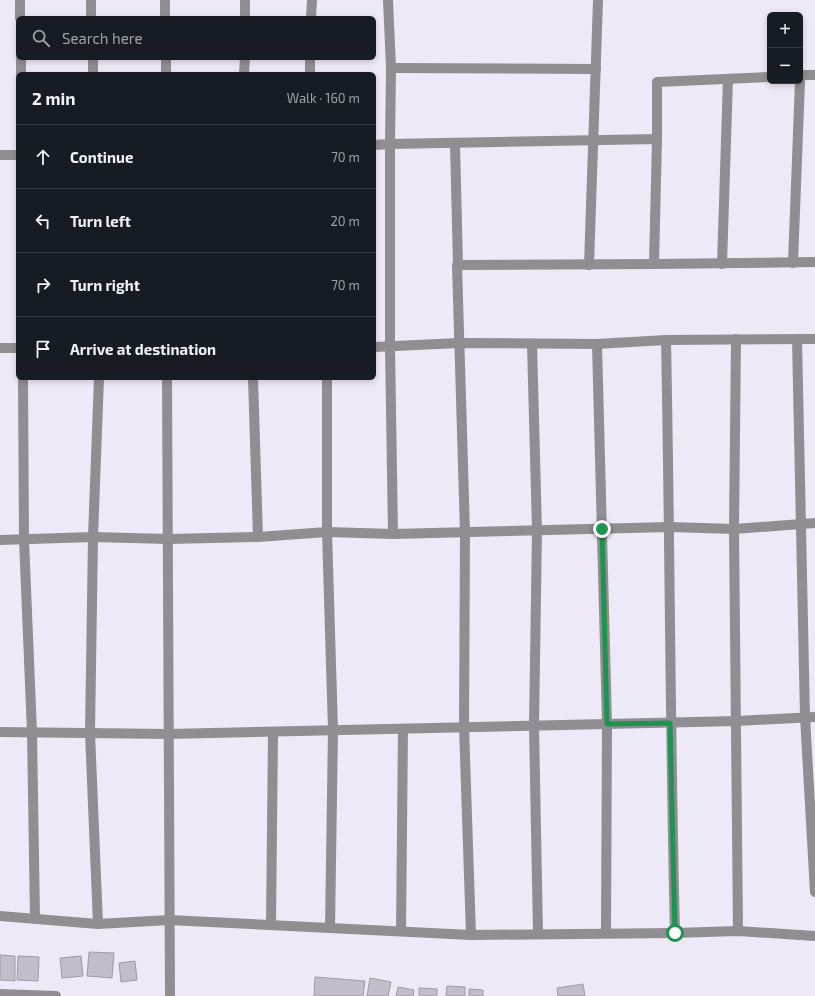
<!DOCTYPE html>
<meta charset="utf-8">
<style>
:root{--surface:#171b24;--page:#242831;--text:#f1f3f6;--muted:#9ea1a6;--line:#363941}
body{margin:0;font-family:"Exo 2",sans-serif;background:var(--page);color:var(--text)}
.controls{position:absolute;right:12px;top:12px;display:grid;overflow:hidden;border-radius:6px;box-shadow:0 2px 6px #0003}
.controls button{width:36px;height:36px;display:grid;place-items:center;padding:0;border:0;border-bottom:1px solid var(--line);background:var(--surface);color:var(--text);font:20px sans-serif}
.stop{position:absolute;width:12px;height:12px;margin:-9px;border:3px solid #1f9450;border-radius:50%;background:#fff}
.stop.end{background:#1f9450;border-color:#fff;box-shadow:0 1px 4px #0008}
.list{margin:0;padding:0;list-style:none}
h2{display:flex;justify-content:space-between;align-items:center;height:52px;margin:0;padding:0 16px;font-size:17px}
h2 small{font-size:13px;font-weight:400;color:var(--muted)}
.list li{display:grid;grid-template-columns:26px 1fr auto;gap:12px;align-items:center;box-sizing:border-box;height:64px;padding:0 16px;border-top:1px solid var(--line)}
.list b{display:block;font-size:15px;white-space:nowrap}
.list em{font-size:13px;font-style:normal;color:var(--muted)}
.icon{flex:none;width:22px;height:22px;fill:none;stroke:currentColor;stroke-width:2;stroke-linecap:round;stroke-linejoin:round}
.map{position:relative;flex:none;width:815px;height:996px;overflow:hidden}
.search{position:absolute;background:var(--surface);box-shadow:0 2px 6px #0003;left:16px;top:16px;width:360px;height:44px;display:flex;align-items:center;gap:10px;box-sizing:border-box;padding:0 14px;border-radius:6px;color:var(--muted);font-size:15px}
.panel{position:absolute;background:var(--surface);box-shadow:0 2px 6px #0003;left:16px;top:72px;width:360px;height:308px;border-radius:6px}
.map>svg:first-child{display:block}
.building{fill:#c2bdc9;stroke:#9e9aa6}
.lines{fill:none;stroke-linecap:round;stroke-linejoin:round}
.minor{stroke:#908e93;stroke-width:10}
.tertiary{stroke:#908e93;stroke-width:10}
.route{stroke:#1f9450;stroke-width:5}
</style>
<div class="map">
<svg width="815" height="996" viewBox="0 0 815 996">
<rect width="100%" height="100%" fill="#ede9f6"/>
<g class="building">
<polygon points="89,952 114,953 112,978 87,976"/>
<polygon points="0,955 15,956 15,981 0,980"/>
<polygon points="18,956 39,957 38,981 17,980"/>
<polygon points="81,956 83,976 62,978 60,958"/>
<polygon points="135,961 137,980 121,982 119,963"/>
<polygon points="315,977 365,981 363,996 314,996"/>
<polygon points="370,978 391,982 388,996 367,996"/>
<polygon points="583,984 585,996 558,996 557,988"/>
<polygon points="447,986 465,987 465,996 446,996"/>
<polygon points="398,987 414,990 413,996 396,996"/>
<polygon points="419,988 437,989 437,996 419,996"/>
<polygon points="469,989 483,990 483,996 469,996"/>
</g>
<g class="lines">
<g class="minor">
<polyline points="20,0 20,18"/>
<polyline points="91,0 91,18"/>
<polyline points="165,0 165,18"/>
<polyline points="388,0 391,68 390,144 657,139 654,264 815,262"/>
<polyline points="245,18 245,0"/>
<polyline points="311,18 312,0"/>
<polyline points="21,58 21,74"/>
<polyline points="93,58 93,74"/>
<polyline points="166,58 166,74"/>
<polyline points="391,68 596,69"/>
<polyline points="244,74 245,58"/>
<polyline points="310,74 310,58"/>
<polyline points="800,75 815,75"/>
<polyline points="657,139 657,82 770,77"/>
<polyline points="455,144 458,265"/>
<polyline points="374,145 390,144 390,347 393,534"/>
<polyline points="0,155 18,155"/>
<polyline points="793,263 800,81"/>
<polyline points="722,264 728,79"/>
<polyline points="589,265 598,0"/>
<polyline points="736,339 734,529 738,931"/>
<polyline points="797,339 805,717 815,892"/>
<path d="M666,340C670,538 670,735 675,933"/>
<polyline points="532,344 537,530 534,726 538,933"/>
<polyline points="597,344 607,724 606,933"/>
<polyline points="374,347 459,343 597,344 666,340 815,339"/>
<polyline points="0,348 18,348"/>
<polyline points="23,378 24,540 32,732 35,919"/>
<polyline points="167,378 170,996"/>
<polyline points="253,378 258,537"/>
<polyline points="327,378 327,532 333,730 330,928"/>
<polyline points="0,540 93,537 168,539 258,537 327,532 393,534 670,527 734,529 815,523"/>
<polyline points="0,732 169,734 737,721 815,717"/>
<polyline points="0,916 98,924 169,920 471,935 675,933 738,931 815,936"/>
<polyline points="98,924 90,733 93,537 99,378"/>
<polyline points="271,925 273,732"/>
<polyline points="401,931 403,729"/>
<polyline points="471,935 464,727 465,532 457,265 654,264"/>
</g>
<polyline class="tertiary" points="0,994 56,996"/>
</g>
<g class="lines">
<polyline class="route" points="602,529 607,724 670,723 675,933"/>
</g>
</svg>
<div class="controls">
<button>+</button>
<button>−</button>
</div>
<div class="stop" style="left:675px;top:933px"></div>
<div class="stop end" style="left:602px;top:529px"></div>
<div class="search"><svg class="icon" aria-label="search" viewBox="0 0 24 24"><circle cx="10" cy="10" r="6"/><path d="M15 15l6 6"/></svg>Search here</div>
<section class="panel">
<h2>2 min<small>Walk · 160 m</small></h2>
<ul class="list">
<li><svg class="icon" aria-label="ahead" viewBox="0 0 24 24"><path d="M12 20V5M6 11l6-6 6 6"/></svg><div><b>Continue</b></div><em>70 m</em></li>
<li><svg class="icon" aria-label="left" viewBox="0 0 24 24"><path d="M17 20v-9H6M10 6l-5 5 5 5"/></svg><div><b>Turn left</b></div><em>20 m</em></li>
<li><svg class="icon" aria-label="right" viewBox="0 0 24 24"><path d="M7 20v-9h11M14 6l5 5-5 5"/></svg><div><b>Turn right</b></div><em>70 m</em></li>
<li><svg class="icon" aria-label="arrive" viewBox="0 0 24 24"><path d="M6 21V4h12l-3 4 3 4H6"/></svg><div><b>Arrive at destination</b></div></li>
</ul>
</section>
</div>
